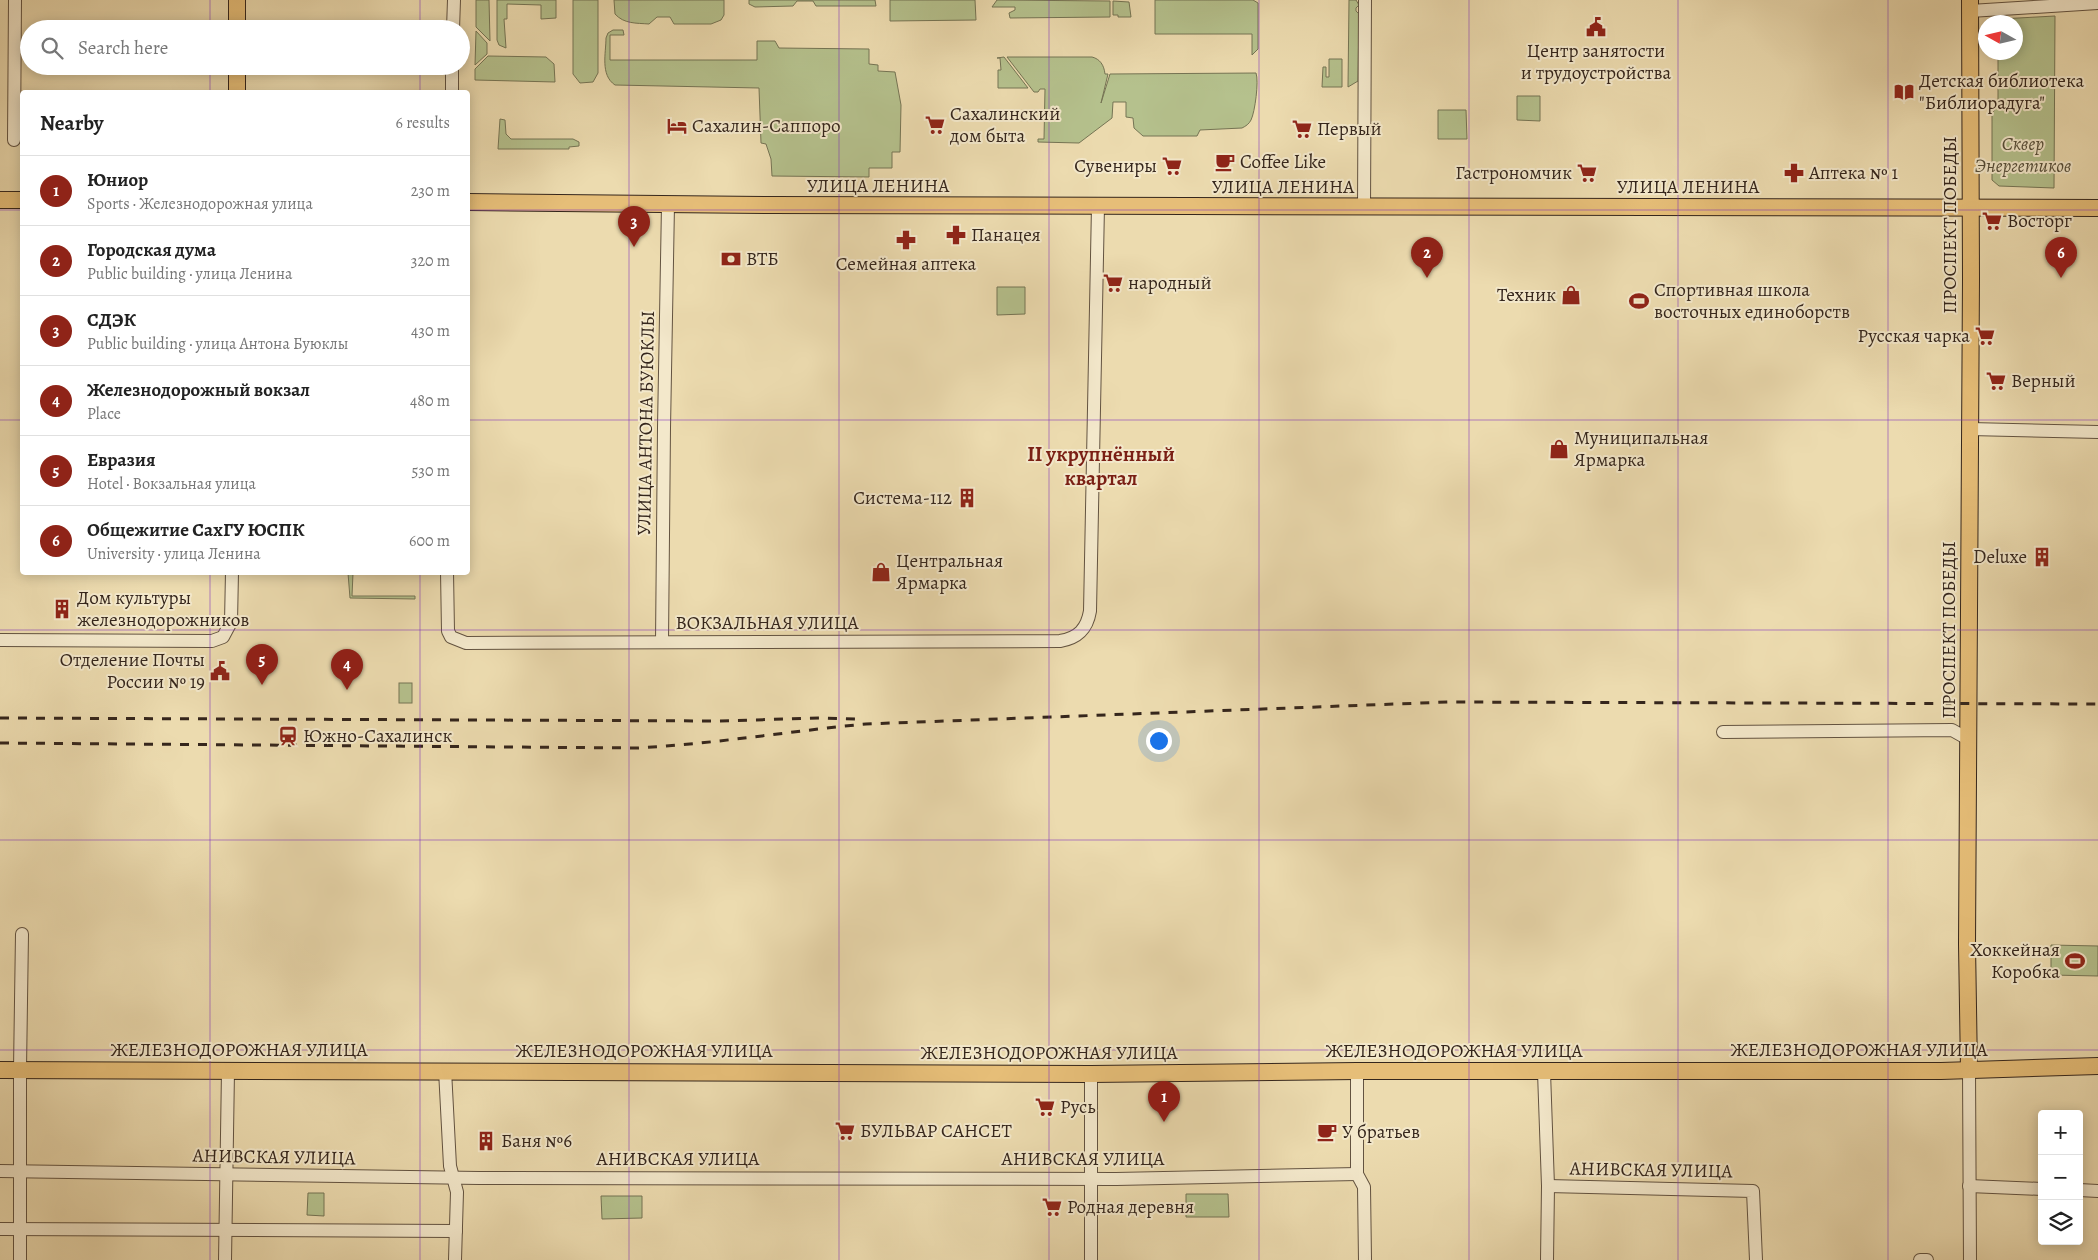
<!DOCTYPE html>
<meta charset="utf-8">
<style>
:root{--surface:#fff;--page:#f2f2f2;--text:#222;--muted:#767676;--line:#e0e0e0;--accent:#8f2418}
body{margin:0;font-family:Alegreya,serif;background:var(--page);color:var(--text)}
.controls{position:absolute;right:15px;bottom:15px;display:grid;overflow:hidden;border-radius:5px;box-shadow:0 2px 12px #0003}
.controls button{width:45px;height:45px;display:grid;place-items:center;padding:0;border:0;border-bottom:1px solid var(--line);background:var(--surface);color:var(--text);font:25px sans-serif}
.compass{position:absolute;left:1978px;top:15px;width:45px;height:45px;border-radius:50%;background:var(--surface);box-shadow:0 2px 12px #0003;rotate:278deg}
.you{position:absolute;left:1158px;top:740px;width:18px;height:18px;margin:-12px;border:4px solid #fff;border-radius:50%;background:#1a73e8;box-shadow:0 0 0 8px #1a73e833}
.badge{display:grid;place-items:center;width:32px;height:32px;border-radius:50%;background:var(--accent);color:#fff;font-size:16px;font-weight:700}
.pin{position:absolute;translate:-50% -41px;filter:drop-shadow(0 1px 2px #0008)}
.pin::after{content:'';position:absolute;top:26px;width:18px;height:15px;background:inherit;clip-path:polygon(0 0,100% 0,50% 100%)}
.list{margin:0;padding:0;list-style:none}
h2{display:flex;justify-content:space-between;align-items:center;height:65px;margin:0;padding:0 20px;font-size:21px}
h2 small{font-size:16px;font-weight:400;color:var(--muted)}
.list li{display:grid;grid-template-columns:32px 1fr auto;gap:15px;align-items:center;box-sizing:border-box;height:70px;padding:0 20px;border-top:1px solid var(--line)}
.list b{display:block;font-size:19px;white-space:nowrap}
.list p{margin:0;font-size:16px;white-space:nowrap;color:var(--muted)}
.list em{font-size:16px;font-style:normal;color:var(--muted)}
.icon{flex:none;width:28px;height:28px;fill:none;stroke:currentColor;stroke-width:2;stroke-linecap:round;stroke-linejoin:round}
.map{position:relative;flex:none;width:2098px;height:1260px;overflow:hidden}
.search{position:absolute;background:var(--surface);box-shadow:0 2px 12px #0003;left:20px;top:20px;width:450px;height:55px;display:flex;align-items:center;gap:12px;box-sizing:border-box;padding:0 18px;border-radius:28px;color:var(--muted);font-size:19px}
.panel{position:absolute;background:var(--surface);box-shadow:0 2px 12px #0003;left:20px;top:90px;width:450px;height:485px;border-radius:5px}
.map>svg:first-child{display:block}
.green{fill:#b5c18d;stroke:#757454}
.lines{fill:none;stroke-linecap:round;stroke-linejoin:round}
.minor-casing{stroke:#635341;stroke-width:14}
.major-casing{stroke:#35261c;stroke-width:18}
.minor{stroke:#f3e8cb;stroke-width:12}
.major{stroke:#e6be78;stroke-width:16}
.rail{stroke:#35261c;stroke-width:3;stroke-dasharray:9 9;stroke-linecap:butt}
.grid{fill:none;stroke:#7b2cbf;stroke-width:1;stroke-opacity:0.55}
.labels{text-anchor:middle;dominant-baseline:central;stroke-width:4;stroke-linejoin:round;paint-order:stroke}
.poi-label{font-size:19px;fill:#35261c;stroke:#f3e8cb;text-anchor:start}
.park-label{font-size:19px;font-style:italic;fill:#554d38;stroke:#f3e8cb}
.street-label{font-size:19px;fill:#35261c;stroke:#f3e8cb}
.quarter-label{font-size:21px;font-weight:bold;fill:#7a1f14;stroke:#f3e8cb}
</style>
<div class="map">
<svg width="2098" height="1260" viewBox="0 0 2098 1260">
<rect width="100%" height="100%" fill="#ecdbaf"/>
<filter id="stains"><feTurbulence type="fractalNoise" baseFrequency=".004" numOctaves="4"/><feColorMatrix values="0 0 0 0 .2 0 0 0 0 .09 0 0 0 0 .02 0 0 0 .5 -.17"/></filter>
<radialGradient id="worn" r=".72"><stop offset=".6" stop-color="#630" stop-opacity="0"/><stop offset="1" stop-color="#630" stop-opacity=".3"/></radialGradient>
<g class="green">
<polygon points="476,0 489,0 490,41 476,27"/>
<polygon points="497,0 556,0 556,18 541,19 541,5 507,4 507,19 504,19 506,48 499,45 497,40"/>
<polygon points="573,0 598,0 598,73 593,82 580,83 573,74"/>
<path d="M614,0H724V15L721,20L711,24H674L670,17H657L649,24C636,23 624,24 615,14Z"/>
<polygon points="749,0 875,0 876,6 816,6 813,1 797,1 793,6 755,7 749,4"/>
<polygon points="890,0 975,0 976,20 890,21"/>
<polygon points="997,0 1110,1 1110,17 1010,18 1009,13 1015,10 1015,7 992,7"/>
<polygon points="1155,0 1253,0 1258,3 1258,49 1252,55 1252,34 1155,34"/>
<polygon points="1349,0 1356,0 1359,5 1356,8 1356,11 1359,14 1358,81 1348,87"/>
<polygon points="1113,1 1129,2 1131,17 1118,17 1118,15 1113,15"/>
<polygon points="2055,16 2054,188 1999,186 1992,180 1992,113 1998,107 1998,57 1994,53 2016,52 2016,22 1993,22 2000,19"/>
<path d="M613,30H623L624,35H610V60H757V41H775L779,48L869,49V64L878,65V71L895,72L901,105L900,152H892V168H869V177L772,176L771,159L766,144L761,143L759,88L615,85C600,75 606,53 606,38L608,33Z"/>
<polygon points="476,31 487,43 487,54 475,65"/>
<polygon points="488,56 546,57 554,64 555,82 475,80 475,69"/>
<polygon points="1004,57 1028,88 998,88 998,70 1001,70 1000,58 997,58"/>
<path d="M1007,57H1092C1100,59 1104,65 1105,74H1108L1101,103L1110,74L1256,73C1259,81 1255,112 1251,120C1249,124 1246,126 1242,128L1200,130L1197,136H1143L1134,128L1133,118L1126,117V102H1113L1112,118L1079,143L1038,142V139H1044L1045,89H1040L1038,92H1034Z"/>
<polygon points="1329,59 1342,59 1342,87 1322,87 1323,67 1326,67 1326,77 1329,77"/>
<polygon points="1517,96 1540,96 1540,121 1517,120"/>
<polygon points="1438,110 1466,110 1467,139 1438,139"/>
<polygon points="500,119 505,120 506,134 511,139 573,139 579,142 579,146 569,147 569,149 498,149"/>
<polygon points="1025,287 1025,314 997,315 997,287"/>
<polygon points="348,573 353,573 352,596 415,596 415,599 350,598"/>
<rect x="399" y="683" width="13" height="20"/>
<polygon points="2051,945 2098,946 2098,976 2051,975"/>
<polygon points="308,1193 324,1193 324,1216 307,1215"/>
<polygon points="1186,1194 1228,1194 1229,1217 1186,1217"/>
<polygon points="601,1196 642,1196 642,1218 602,1219"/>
</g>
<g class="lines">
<defs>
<g id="minor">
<polyline points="1970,11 2098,3"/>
<polyline points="453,29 454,0"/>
<polyline points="452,92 452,66"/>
<polyline points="14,140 15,0"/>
<polyline points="1364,207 1365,0"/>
<polyline points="1970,429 2098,432"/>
<path d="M447,572L448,631L451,637L466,643L1060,641C1078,638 1087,629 1090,611L1098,206"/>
<polyline points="0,640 212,641 223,637 231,622 232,572"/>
<polyline points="662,642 664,428 668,205"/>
<polyline points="1723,732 1952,730 1968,739"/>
<polyline points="445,1070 450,1166 457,1192 455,1260"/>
<polyline points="1969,1070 1970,1260"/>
<polyline points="1357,1071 1357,1174 1364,1187 1365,1260"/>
<polyline points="1544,1072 1548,1186 1547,1260"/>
<polyline points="1091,1074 1091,1260"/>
<polyline points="0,1171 479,1178 1116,1179 1357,1174"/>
<polyline points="1548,1186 1753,1191 1756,1260"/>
<polyline points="1969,1186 2042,1189"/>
<polyline points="2079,1190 2098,1191"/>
<polyline points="0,1229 456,1231"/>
<polyline points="20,1260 20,1069 22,934"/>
<polyline points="225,1260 228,1071"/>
<polyline points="1920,1260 1927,1260"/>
</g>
<g id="major">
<polyline points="237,29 237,0"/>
<polyline points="237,92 237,66"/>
<polyline points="0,200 22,200"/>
<polyline points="468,202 768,205 2098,208"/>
<polyline points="0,1070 1091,1074 1357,1071 1941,1071 2098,1066"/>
<polyline points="1969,1070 1967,944 1971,278 1970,0"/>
</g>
</defs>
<use href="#minor" class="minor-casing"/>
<use href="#major" class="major-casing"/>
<use href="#minor" class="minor"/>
<use href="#major" class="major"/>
<g class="rail">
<polyline points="0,718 718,721 820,718 857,719"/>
<path d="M0,743L637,748C714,744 790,731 866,724L1448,702L2098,704"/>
</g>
</g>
<path class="grid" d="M210,0V29M420,0V29M629,0V1260M839,0V1260M1049,0V1260M1259,0V1260M1469,0V1260M1678,0V1260M1888,0V1260M210,66V92M420,66V92M0,210H22M468,210H2098M0,420H22M468,420H2098M210,572V1260M420,572V1260M0,630H2098M0,840H2098M0,1050H2098"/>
<defs>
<symbol id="civic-bare" viewBox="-9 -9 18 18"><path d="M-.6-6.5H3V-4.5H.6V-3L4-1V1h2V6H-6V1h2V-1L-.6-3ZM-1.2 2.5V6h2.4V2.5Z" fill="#8f2418" stroke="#f3e8cb" stroke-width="2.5" paint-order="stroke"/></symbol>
<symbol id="library-bare" viewBox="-9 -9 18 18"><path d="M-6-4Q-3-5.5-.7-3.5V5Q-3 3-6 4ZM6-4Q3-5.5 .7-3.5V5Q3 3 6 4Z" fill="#8f2418" stroke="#f3e8cb" stroke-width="2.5" paint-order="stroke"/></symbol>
<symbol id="supermarket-bare" viewBox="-9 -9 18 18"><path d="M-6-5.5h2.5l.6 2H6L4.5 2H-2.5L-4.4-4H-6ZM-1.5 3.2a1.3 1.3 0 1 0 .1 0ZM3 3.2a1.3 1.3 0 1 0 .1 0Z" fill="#8f2418" stroke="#f3e8cb" stroke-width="2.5" paint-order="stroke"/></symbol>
<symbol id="hotel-bare" viewBox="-9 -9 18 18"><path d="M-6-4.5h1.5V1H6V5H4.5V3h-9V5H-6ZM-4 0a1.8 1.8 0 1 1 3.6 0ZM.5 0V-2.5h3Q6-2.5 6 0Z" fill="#8f2418" stroke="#f3e8cb" stroke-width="2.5" paint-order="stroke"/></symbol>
<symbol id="cafe-bare" viewBox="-9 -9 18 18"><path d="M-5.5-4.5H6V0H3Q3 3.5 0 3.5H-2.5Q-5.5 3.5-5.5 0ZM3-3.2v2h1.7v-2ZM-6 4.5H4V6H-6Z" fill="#8f2418" stroke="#f3e8cb" stroke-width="2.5" paint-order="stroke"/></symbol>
<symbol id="pharmacy-bare" viewBox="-9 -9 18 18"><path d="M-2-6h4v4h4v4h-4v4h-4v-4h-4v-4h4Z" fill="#8f2418" stroke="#f3e8cb" stroke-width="2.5" paint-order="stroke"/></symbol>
<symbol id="bank-bare" viewBox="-9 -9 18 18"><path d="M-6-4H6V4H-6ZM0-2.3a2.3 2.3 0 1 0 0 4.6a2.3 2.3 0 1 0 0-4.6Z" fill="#8f2418" stroke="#f3e8cb" stroke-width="2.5" paint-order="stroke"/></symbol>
<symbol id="shop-bare" viewBox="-9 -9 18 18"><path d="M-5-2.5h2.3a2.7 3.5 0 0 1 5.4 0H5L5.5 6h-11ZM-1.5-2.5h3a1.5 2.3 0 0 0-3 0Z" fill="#8f2418" stroke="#f3e8cb" stroke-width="2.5" paint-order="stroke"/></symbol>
<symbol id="stadium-bare" viewBox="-9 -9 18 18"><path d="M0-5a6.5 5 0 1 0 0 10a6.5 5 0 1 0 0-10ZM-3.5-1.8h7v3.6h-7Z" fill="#8f2418" stroke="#f3e8cb" stroke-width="2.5" paint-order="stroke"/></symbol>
<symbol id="building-bare" viewBox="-9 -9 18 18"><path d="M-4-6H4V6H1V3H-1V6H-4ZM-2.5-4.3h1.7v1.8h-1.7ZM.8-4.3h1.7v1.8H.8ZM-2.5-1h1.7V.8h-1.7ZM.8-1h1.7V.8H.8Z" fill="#8f2418" stroke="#f3e8cb" stroke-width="2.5" paint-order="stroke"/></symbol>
<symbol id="station-bare" viewBox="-9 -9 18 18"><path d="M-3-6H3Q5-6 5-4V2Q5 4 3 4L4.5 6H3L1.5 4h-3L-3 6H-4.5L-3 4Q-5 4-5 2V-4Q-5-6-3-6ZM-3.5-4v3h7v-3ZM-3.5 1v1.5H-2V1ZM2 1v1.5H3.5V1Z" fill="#8f2418" stroke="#f3e8cb" stroke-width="2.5" paint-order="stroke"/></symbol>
</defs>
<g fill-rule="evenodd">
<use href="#civic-bare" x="1582" y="13" width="28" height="28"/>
<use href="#library-bare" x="1890" y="78" width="28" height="28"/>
<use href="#supermarket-bare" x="921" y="111" width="28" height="28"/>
<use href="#hotel-bare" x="663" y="112" width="28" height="28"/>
<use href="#supermarket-bare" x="1288" y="115" width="28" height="28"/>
<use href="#cafe-bare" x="1211" y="148" width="28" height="28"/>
<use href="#supermarket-bare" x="1158" y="152" width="28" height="28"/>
<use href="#supermarket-bare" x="1573" y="159" width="28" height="28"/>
<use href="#pharmacy-bare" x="1780" y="159" width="28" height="28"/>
<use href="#supermarket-bare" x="1978" y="207" width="28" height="28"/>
<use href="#pharmacy-bare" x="942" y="221" width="28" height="28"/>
<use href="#pharmacy-bare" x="892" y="226" width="28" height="28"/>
<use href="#bank-bare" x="717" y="245" width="28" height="28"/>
<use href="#supermarket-bare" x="1099" y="269" width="28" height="28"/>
<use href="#shop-bare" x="1557" y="281" width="28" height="28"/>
<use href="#stadium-bare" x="1625" y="287" width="28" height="28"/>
<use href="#supermarket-bare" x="1971" y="322" width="28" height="28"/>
<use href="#supermarket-bare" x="1982" y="367" width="28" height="28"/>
<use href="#shop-bare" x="1545" y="435" width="28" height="28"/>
<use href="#building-bare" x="953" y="484" width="28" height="28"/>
<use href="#building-bare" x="2028" y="543" width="28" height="28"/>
<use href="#shop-bare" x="867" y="558" width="28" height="28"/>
<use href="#building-bare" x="48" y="595" width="28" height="28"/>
<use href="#civic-bare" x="206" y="657" width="28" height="28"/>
<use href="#station-bare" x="274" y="722" width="28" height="28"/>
<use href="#stadium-bare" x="2061" y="947" width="28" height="28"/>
<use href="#supermarket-bare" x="1031" y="1093" width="28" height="28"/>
<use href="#supermarket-bare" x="831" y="1117" width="28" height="28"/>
<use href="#cafe-bare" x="1313" y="1118" width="28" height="28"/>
<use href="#building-bare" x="472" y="1127" width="28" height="28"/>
<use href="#supermarket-bare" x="1038" y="1193" width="28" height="28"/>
</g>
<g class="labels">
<g class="poi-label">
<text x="1596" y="51" text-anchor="middle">Центр занятости<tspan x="1596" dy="22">и трудоустройства</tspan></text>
<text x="1919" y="81">Детская библиотека<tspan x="1919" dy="22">"Библиорадуга"</tspan></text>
<text x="950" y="114">Сахалинский<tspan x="950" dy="22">дом быта</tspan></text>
<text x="692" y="126">Сахалин-Саппоро</text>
<text x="1317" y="129">Первый</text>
<text x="1240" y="162">Coffee Like</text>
<text x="1157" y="166" text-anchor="end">Сувениры</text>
<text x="1572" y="173" text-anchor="end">Гастрономчик</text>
<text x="1809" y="173">Аптека № 1</text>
<text x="2007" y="221">Восторг</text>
<text x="971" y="235">Панацея</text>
<text x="746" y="259">ВТБ</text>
<text x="906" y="264" text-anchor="middle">Семейная аптека</text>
<text x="1128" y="283">народный</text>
<text x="1654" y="290">Спортивная школа<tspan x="1654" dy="22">восточных единоборств</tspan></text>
<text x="1556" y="295" text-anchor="end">Техник</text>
<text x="1970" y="336" text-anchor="end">Русская чарка</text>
<text x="2011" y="381">Верный</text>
<text x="1574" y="438">Муниципальная<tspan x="1574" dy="22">Ярмарка</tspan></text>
<text x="952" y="498" text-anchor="end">Система-112</text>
<text x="2027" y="557" text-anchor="end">Deluxe</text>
<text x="896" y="561">Центральная<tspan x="896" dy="22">Ярмарка</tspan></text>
<text x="77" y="598">Дом культуры<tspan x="77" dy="22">железнодорожников</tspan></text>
<text x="205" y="660" text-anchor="end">Отделение Почты<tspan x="205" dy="22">России № 19</tspan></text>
<text x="303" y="736">Южно-Сахалинск</text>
<text x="2060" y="950" text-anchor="end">Хоккейная<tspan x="2060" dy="22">Коробка</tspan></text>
<text x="1060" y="1107">Русь</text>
<text x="860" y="1131">БУЛЬВАР САНСЕТ</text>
<text x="1342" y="1132">У братьев</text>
<text x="501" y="1141">Баня №6</text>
<text x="1067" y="1207">Родная деревня</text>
</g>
<g class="park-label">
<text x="2023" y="144">Сквер<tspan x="2023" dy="22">Энергетиков</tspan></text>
</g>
<g class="street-label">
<text x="878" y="186">УЛИЦА ЛЕНИНА</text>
<text x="1283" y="187">УЛИЦА ЛЕНИНА</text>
<text x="1688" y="187">УЛИЦА ЛЕНИНА</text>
<text transform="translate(1950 225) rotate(-90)">ПРОСПЕКТ ПОБЕДЫ</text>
<text transform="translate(646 423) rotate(-89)">УЛИЦА АНТОНА БУЮКЛЫ</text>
<text x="767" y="623">ВОКЗАЛЬНАЯ УЛИЦА</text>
<text transform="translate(1949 630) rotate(-90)">ПРОСПЕКТ ПОБЕДЫ</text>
<text x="239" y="1050">ЖЕЛЕЗНОДОРОЖНАЯ УЛИЦА</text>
<text x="1859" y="1050">ЖЕЛЕЗНОДОРОЖНАЯ УЛИЦА</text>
<text x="644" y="1051">ЖЕЛЕЗНОДОРОЖНАЯ УЛИЦА</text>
<text x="1454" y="1051">ЖЕЛЕЗНОДОРОЖНАЯ УЛИЦА</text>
<text x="1049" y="1053">ЖЕЛЕЗНОДОРОЖНАЯ УЛИЦА</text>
<text transform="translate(274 1157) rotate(1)">АНИВСКАЯ УЛИЦА</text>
<text x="678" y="1159">АНИВСКАЯ УЛИЦА</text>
<text x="1083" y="1159">АНИВСКАЯ УЛИЦА</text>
<text transform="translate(1651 1170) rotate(1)">АНИВСКАЯ УЛИЦА</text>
</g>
<g class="quarter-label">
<text x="1101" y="454">II укрупнённый<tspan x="1101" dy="24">квартал</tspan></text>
</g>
</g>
<rect width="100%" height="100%" filter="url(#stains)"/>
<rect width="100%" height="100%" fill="url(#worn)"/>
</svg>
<div class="controls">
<button>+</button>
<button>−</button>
<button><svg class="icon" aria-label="layers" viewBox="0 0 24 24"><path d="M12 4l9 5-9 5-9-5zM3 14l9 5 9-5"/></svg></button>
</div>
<svg class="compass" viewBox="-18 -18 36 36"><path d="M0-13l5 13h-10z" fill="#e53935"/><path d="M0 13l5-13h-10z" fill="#767676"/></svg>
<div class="you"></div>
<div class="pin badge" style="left:1164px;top:1122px">1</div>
<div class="pin badge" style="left:1427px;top:278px">2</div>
<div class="pin badge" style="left:634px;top:247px">3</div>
<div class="pin badge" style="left:347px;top:690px">4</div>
<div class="pin badge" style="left:262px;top:685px">5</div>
<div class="pin badge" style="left:2061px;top:278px">6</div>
<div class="search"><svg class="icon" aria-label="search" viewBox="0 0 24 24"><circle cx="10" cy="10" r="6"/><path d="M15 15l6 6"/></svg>Search here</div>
<section class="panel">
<h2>Nearby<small>6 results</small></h2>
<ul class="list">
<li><span class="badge">1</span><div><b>Юниор</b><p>Sports · Железнодорожная улица</p></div><em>230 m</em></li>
<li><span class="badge">2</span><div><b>Городская дума</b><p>Public building · улица Ленина</p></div><em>320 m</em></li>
<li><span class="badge">3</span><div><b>СДЭК</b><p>Public building · улица Антона Буюклы</p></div><em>430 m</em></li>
<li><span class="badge">4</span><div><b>Железнодорожный вокзал</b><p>Place</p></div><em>480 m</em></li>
<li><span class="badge">5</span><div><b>Евразия</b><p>Hotel · Вокзальная улица</p></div><em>530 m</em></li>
<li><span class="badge">6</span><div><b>Общежитие СахГУ ЮСПК</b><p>University · улица Ленина</p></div><em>600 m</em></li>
</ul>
</section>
</div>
